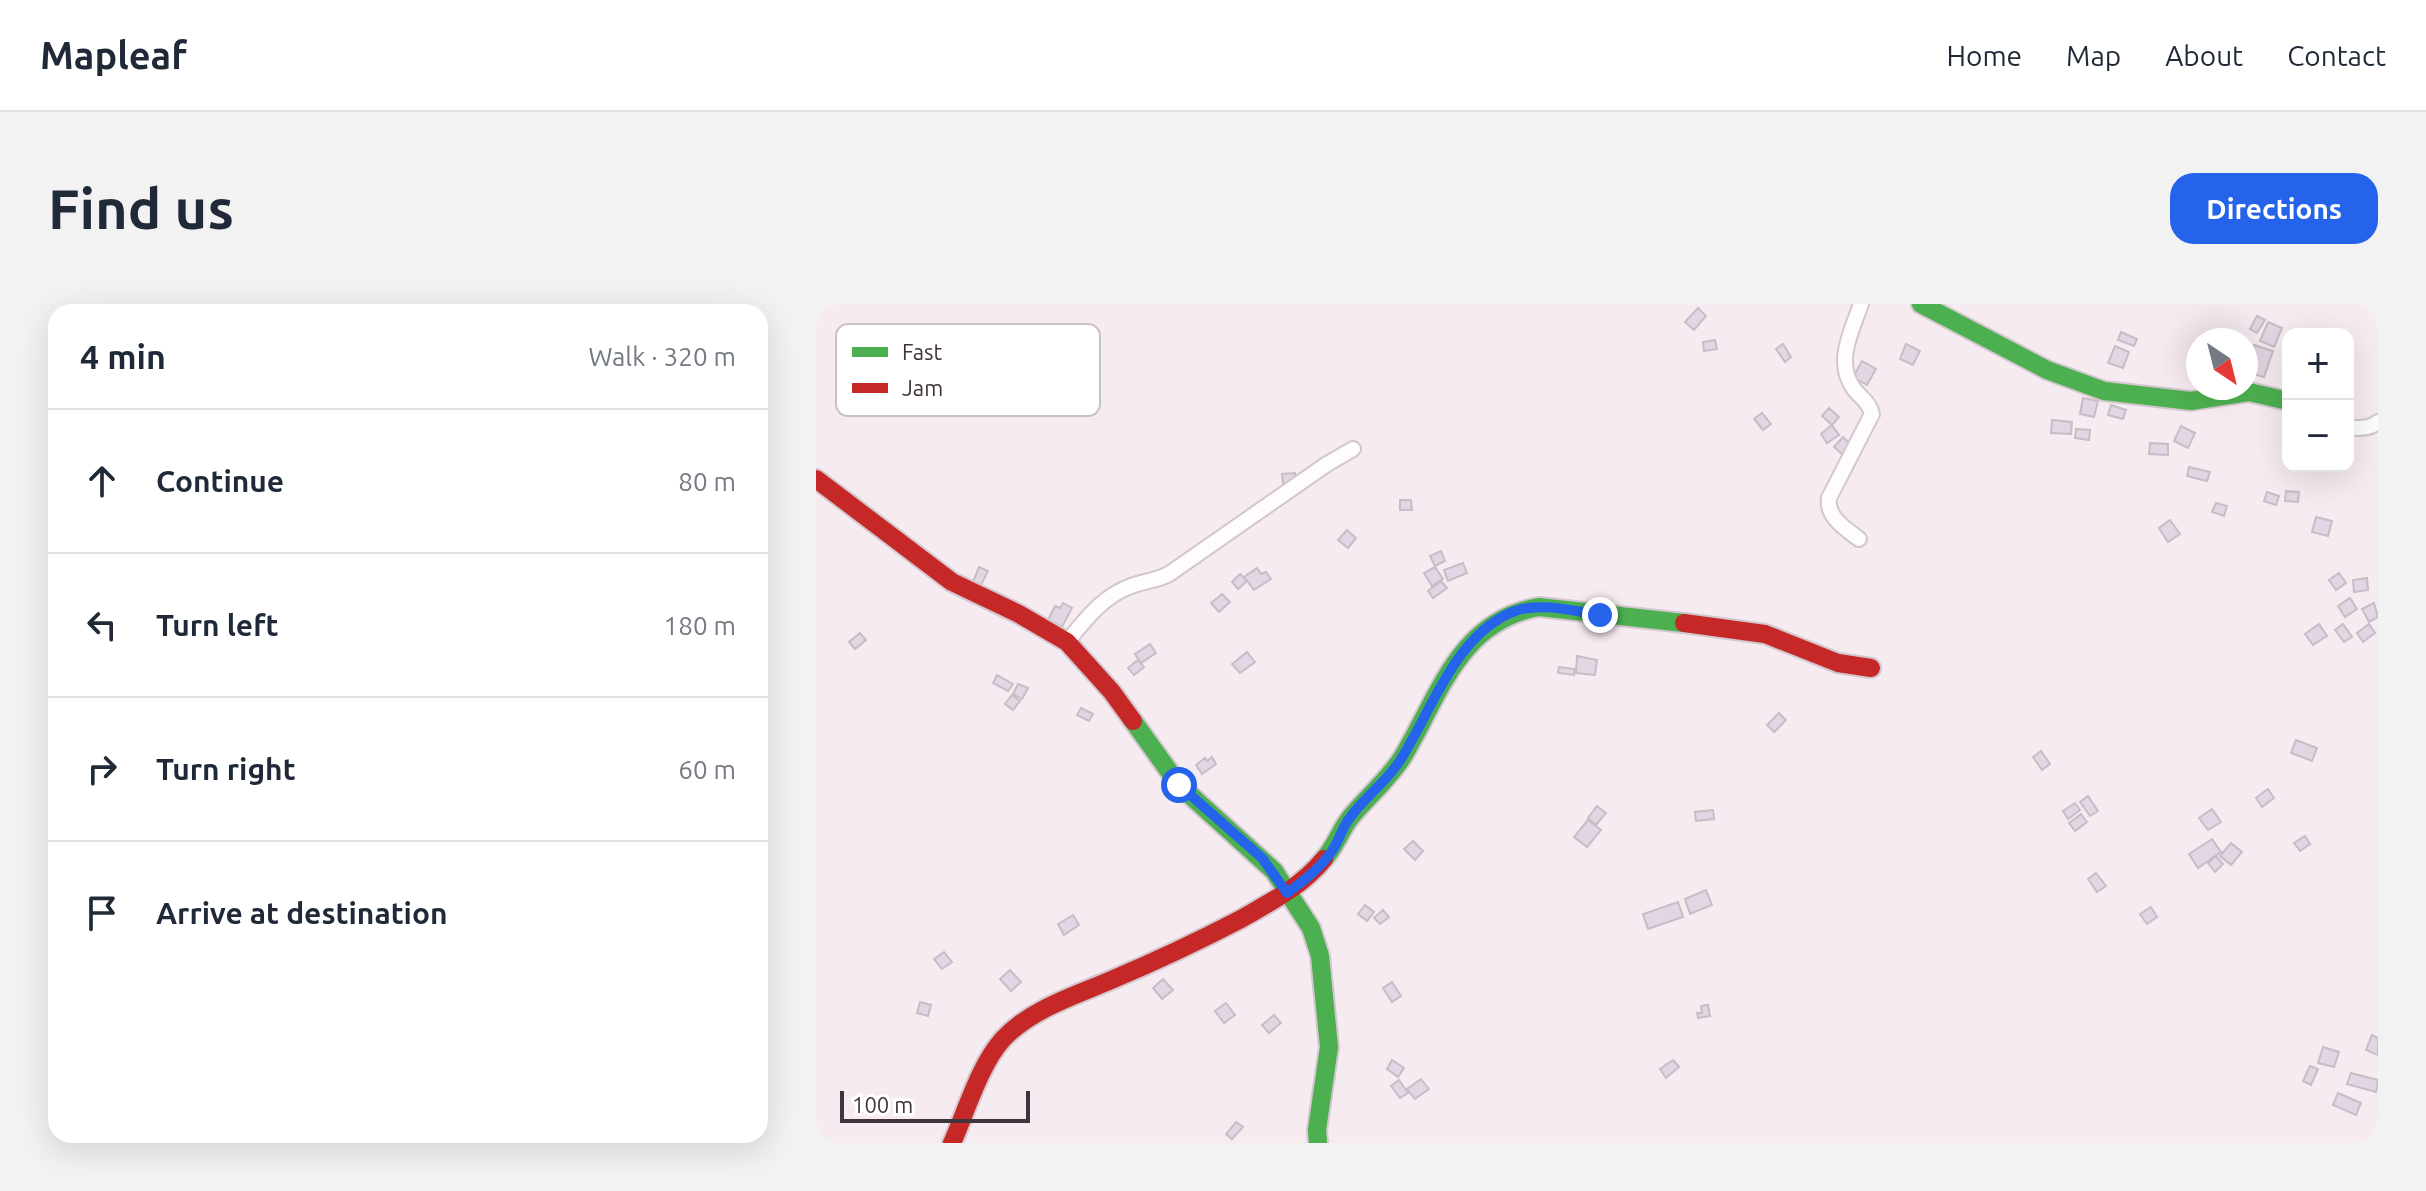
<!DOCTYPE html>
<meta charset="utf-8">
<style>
:root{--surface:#fff;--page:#f2f2f3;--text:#1f2937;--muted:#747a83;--line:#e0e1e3;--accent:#2563eb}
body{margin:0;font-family:Ubuntu,sans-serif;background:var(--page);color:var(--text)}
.controls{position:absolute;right:24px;top:24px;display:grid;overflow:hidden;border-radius:16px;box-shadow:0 8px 32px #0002}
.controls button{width:72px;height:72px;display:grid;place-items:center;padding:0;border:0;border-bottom:2px solid var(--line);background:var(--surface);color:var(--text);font:40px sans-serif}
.compass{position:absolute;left:1370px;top:24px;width:72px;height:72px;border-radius:50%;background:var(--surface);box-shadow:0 8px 32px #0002;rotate:145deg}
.scale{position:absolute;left:24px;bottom:20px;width:190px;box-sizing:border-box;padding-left:8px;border:4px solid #40333b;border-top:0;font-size:22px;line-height:28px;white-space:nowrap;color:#40333b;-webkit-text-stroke:6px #fff;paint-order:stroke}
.stop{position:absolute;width:24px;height:24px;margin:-18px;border:6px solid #2563eb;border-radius:50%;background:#fff}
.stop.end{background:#2563eb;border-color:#fff;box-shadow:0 2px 8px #0008}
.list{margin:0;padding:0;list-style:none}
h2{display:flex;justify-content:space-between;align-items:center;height:104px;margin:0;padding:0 32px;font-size:34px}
h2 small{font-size:26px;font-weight:400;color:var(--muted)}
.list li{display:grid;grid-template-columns:52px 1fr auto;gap:24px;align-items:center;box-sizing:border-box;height:144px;padding:0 32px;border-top:2px solid var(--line)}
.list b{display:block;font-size:30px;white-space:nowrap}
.list em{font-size:26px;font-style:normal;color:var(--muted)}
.icon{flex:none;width:44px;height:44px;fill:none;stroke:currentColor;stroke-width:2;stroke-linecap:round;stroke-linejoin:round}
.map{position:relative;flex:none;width:1562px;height:839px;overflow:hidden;border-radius:24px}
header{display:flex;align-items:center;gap:48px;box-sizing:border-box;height:112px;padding:0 40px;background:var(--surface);border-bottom:2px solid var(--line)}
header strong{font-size:38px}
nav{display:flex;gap:44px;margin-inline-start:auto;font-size:28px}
.intro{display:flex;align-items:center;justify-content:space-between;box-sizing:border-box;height:192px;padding:0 48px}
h1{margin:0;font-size:56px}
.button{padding:20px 36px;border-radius:24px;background:var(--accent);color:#fff;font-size:28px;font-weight:700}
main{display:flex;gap:48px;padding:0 48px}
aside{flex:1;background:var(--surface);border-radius:24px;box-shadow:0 8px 32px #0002}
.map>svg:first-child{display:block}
.building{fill:#e1d6e3;stroke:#c6bdc6;stroke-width:2}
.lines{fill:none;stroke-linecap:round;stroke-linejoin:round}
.street-casing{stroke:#d2c7cd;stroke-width:18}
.fast-casing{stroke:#d2c7cd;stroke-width:22}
.jam-casing{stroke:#d2c7cd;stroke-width:22}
.street{stroke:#fefcfd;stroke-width:14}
.fast{stroke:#4caf50;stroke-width:18}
.jam{stroke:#c62828;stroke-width:18}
.route{stroke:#2563eb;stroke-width:10}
.key{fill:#fff;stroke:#c6c2c4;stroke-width:2}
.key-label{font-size:22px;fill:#40333b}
</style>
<header>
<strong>Mapleaf</strong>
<nav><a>Home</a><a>Map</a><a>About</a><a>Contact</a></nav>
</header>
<div class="intro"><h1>Find us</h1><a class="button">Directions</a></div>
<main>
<aside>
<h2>4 min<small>Walk · 320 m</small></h2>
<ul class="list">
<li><svg class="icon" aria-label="ahead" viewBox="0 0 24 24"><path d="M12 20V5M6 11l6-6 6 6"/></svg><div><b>Continue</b></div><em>80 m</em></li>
<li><svg class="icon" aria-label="left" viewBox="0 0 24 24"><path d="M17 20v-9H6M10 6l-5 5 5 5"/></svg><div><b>Turn left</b></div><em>180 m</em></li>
<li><svg class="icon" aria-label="right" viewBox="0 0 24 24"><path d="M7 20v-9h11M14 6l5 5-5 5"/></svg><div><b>Turn right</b></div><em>60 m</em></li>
<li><svg class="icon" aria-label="arrive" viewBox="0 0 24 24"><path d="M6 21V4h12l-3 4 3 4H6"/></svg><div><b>Arrive at destination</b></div></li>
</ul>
</aside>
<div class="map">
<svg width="1562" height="839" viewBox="0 0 1562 839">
<rect width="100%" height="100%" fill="#f6ebf1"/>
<g class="building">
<polygon points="882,4 890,12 878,26 869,18"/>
<polygon points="1441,12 1449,16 1441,29 1434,25"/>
<polygon points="1452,18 1466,24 1458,43 1444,37"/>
<polygon points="1305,28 1321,35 1318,42 1302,36"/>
<polygon points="899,36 901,45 888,47 887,38"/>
<polygon points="967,40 975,53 969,58 960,45"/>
<polygon points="1090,40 1104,47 1097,61 1084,55"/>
<polygon points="1438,41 1457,47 1448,73 1430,68"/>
<polygon points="1299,42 1313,48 1307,64 1292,59"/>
<polygon points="1046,57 1060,65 1051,81 1037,73"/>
<polygon points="1267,94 1282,97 1278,113 1264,110"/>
<polygon points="1295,101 1310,106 1307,115 1292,111"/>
<polygon points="1013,104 1023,113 1016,121 1006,112"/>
<polygon points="946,109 955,120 947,126 938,115"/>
<polygon points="1236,116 1256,118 1255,130 1235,129"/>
<polygon points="1016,121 1023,131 1011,139 1005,130"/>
<polygon points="1365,122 1379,129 1372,144 1358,137"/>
<polygon points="1260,125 1274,126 1273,136 1259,134"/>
<polygon points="1027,133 1035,141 1026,150 1018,143"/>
<polygon points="1334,139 1352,140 1352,151 1333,150"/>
<polygon points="1373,163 1394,168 1391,177 1371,172"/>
<polygon points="479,169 480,179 467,180 466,170"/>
<polygon points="1470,187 1483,188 1482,198 1469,197"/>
<polygon points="1451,188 1463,192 1460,201 1448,197"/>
<polygon points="584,196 595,196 596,206 584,206"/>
<polygon points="1400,199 1411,202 1408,212 1396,208"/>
<polygon points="1500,213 1516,217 1512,232 1496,228"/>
<polygon points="1354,216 1364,230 1352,238 1343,224"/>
<polygon points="531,226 540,234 532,244 522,236"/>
<polygon points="625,247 629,257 619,262 614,252"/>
<polygon points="647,259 651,269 632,277 628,266"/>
<polygon points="163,263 172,267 165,281 157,278"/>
<polygon points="619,263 627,275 616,282 608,269"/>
<polygon points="441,264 445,270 450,268 455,275 438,286 428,273"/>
<polygon points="1523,269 1530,279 1520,286 1513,276"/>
<polygon points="424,270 431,277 422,285 416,278"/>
<polygon points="1551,274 1552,286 1538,288 1537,276"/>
<polygon points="625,277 631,284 617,294 612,287"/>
<polygon points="406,290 414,298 403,308 395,299"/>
<polygon points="1534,294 1541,305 1529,313 1522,302"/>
<polygon points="247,299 256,304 246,323 232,316 239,302 244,304"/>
<polygon points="1558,299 1562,313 1553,318 1546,305"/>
<polygon points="1503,320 1511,332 1497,341 1489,330"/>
<polygon points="1527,320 1536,333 1528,338 1519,326"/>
<polygon points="1553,320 1559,329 1547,338 1541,329"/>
<polygon points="44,329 50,336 39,345 33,338"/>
<polygon points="334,340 340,349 325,359 319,350"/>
<polygon points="431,348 439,358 424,369 416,360"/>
<polygon points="761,352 781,356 779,371 760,369"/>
<polygon points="322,356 328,363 318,371 312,364"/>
<polygon points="743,363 759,365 758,371 742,369"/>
<polygon points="181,371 197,380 192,387 177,379"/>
<polygon points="202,380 212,384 206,395 197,390"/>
<polygon points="196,391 204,397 197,406 189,400"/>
<polygon points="265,404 277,410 273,417 261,411"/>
<polygon points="963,409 970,416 958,428 951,421"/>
<polygon points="1480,436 1501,444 1496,457 1475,449"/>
<polygon points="1225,447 1234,460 1226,466 1217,453"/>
<polygon points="396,453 400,460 386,470 380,461 389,454 391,457"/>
<polygon points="1452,485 1458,494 1446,503 1440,494"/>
<polygon points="1272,492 1282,507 1274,512 1264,498"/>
<polygon points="1259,499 1264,506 1252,515 1247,507"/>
<polygon points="781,502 790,509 780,521 772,514"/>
<polygon points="1396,505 1405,518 1392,526 1383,514"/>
<polygon points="897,506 898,515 880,517 879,508"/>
<polygon points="1265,510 1271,518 1259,527 1253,519"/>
<polygon points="772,516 785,526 771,543 758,533"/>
<polygon points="1489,532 1494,540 1484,547 1478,539"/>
<polygon points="1396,535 1405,548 1382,564 1373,550"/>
<polygon points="597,537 607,547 599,556 588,545"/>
<polygon points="1415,539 1426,548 1415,561 1404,552"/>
<polygon points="1400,552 1407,560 1399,568 1392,559"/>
<polygon points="1280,569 1290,582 1281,588 1272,575"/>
<polygon points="890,586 896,601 874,610 869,595"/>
<polygon points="862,598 867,613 832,625 827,610"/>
<polygon points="549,601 558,608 551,617 542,610"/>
<polygon points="1335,603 1341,613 1331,620 1324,610"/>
<polygon points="567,606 573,613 564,620 558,614"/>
<polygon points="257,611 263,621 248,631 242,620"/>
<polygon points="128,648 136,658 126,665 118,655"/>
<polygon points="194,666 205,678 195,687 184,675"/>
<polygon points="347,675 357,686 346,695 337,684"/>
<polygon points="576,678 585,692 576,698 567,684"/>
<polygon points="104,698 115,701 112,712 101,709"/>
<polygon points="410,699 419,711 408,719 399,707"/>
<polygon points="892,701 894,712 882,714 881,709 886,709 885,702"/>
<polygon points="458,711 465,719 453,729 446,721"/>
<polygon points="1556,731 1562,734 1562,751 1550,746"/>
<polygon points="1507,743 1523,748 1518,763 1502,759"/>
<polygon points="576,756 588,764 582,773 571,765"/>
<polygon points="857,756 863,763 850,774 844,765"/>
<polygon points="1494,762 1502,765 1495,781 1487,777"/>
<polygon points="1535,769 1562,776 1560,788 1531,780"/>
<polygon points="605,775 613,785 599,795 591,785"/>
<polygon points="583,776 592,789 584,794 575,782"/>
<polygon points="1522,789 1545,799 1540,811 1517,801"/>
<polygon points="420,818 427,823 416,835 410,830"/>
</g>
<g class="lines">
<defs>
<g id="street">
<path d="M1532,123C1543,125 1553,125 1562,118"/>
<path d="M1043,235C1030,225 1010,213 1013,194L1056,110C1054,99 1044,93 1038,85C1018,58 1036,27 1045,0"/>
<path d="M251,338C269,316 287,292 315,282C328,277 340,277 353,270L511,160L537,145"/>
</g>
<g id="fast">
<polyline points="1105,0 1231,66 1288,87 1375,97 1433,88 1472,97"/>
<polyline points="317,417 363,481 458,567 495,624 504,652 513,743 501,826 502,839"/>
<path d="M508,555C519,543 524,527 534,514C551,493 571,477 586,454C623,393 642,317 723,303L868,319"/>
</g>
<g id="jam">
<polyline points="0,175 136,278 203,310 251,338 296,388 317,417"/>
<polyline points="868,319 949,330 1022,359 1055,364"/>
<path d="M136,839C150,808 164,760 187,735C214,706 257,692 293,677C338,658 381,638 425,615C456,597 485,583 508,555"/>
</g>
</defs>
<use href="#street" class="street-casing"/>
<use href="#fast" class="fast-casing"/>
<use href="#jam" class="jam-casing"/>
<use href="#street" class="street"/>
<use href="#fast" class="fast"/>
<use href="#jam" class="jam"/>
</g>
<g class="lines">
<path class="route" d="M363,481L446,554L471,589C489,576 508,561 519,542C524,533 527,523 533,515C548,493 571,478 585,455C616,406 640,329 699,307C725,298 757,307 784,311"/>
</g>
<rect x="20" y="20" width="264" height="92" rx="12" class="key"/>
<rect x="36" y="43" width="36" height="10" fill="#4caf50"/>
<rect x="36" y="79" width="36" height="10" fill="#c62828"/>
<g class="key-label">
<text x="86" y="56">Fast</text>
<text x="86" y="92">Jam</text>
</g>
</svg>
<div class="controls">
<button>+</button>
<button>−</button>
</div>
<svg class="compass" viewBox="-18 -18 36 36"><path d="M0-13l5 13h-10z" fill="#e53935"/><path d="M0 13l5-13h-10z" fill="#747a83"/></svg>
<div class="scale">100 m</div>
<div class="stop" style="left:363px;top:481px"></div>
<div class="stop end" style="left:784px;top:311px"></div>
</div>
</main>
